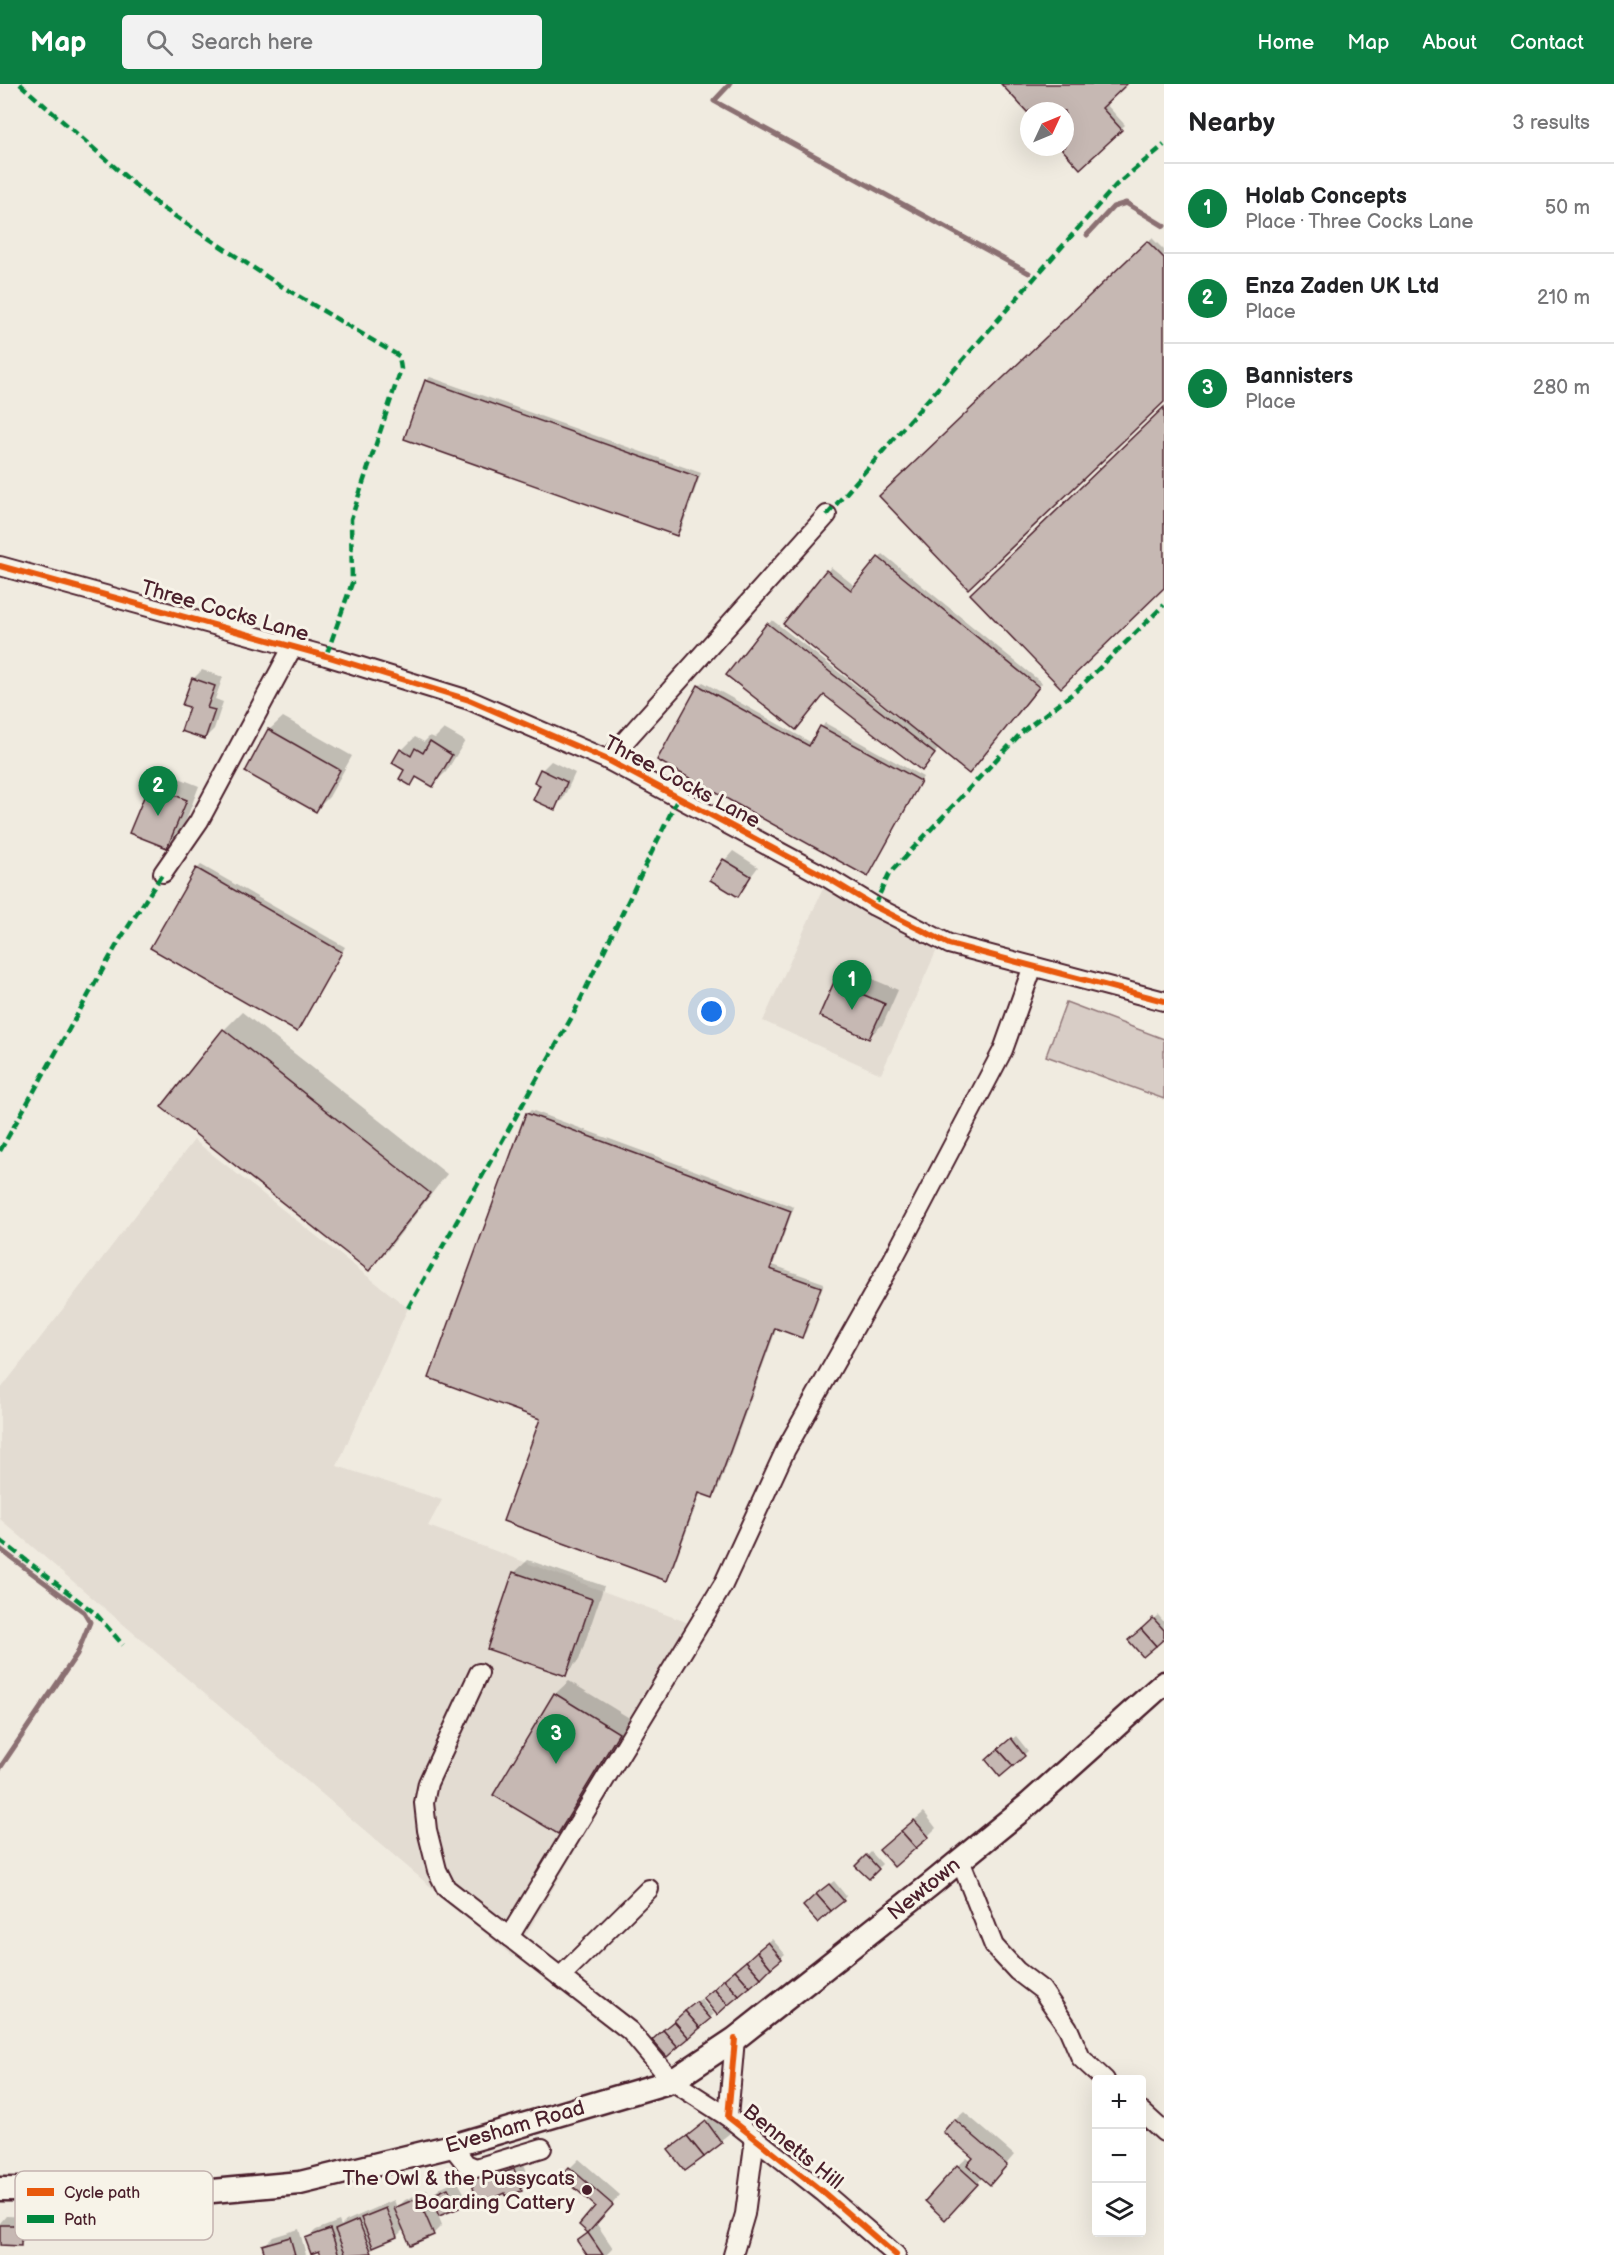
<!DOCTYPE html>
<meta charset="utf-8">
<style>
:root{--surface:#fff;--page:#f2f2f2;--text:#202124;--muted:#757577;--line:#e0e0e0;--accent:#0b8043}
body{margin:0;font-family:"Balsamiq Sans",sans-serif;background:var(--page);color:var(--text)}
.controls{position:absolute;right:18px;bottom:18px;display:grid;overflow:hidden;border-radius:6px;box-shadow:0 6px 24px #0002}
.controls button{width:54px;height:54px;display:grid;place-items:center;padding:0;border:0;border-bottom:2px solid var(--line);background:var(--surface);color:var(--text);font:30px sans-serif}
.compass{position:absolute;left:1020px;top:18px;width:54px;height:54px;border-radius:50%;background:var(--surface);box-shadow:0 6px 24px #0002;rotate:46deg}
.you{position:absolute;left:712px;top:928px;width:21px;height:21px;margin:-15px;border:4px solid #fff;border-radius:50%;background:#1a73e8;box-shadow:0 0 0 9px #1a73e833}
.badge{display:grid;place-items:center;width:39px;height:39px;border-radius:50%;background:var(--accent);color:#fff;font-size:20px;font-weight:700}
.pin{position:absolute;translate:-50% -50px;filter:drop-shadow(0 2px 3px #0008)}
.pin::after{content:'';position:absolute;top:32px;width:21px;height:18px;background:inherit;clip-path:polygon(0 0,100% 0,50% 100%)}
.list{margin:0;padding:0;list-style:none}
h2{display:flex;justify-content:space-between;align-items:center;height:78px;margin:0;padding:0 24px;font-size:26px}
h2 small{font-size:20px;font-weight:400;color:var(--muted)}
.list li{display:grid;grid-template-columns:39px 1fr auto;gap:18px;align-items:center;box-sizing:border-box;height:90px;padding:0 24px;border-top:2px solid var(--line)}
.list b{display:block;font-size:22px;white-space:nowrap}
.list p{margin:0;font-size:20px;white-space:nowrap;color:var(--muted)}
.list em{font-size:20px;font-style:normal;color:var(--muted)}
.icon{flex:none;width:33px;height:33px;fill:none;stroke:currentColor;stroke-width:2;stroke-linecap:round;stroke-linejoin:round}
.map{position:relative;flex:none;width:1164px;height:2171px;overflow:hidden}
header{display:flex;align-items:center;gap:36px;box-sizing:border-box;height:84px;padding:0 30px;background:var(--accent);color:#fff}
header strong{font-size:28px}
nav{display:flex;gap:33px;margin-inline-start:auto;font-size:21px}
.search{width:420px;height:54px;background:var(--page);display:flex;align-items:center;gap:15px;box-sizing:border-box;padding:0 21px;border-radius:6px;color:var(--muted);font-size:22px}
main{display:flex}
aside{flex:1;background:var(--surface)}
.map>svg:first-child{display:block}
.built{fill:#e3dcd2}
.green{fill:#d8cdc6;stroke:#917678;stroke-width:1.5}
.shadow{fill:#0003}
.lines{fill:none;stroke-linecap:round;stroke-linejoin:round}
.stream{stroke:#8b6f72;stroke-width:5}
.building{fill:#c6b8b3;stroke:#4a1f2b;stroke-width:1.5}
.minor-casing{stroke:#4a1f2b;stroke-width:22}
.major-casing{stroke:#4a1f2b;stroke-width:27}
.minor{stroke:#f7f3e8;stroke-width:18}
.major{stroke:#f7f3e8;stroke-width:22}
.quiet{stroke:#00873e;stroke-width:4.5;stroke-dasharray:9 4.5;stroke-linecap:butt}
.cycleway-casing{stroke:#f7f3e8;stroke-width:10}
.cycleway{stroke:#e8590c;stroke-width:6}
.poi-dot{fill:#4a1f2b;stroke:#f7f3e8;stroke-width:2}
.labels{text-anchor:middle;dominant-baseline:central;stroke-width:6;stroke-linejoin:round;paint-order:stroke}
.street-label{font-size:21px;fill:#4a1f2b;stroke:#f7f3e8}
.poi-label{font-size:21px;fill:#4a1f2b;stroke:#f7f3e8;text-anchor:end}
.key{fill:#f7f3e8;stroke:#c3b3af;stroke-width:1.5}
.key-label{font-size:16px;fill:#4a1f2b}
</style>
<header>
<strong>Map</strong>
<div class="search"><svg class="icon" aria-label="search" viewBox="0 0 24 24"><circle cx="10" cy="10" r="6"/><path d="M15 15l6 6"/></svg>Search here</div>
<nav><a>Home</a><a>Map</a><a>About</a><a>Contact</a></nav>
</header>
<main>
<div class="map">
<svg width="1164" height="2171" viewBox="0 0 1164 2171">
<rect width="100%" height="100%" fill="#f0ebe0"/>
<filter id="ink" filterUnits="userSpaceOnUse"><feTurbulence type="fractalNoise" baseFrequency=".0167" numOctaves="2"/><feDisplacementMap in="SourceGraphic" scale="12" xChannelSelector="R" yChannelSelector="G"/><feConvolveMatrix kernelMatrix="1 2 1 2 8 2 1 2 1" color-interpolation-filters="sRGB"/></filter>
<g filter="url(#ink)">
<g class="built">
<polygon points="826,798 940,859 881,990 763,937"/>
<polygon points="194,1056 408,1224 337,1382 442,1416 428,1442 705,1545 513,1873 0,1435 0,1306"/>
</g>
<polygon class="green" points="1066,918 1164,955 1164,1015 1046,972"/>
<g class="shadow">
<polygon points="1003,0 1125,0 1105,19 1125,41 1080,83 1062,63 1065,63 1065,27 1029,27"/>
<polygon points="1152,154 1164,166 1164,316 881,412"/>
<polygon points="430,293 701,389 681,446 677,450 426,297"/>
<polygon points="883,470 1042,599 973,684 939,664 925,682 824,609 728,591 772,536 899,635 901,633 785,539 831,483 856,503"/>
<polygon points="202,586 223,593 215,615 223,618 214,645 205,654 191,622 193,595"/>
<polygon points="703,598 812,659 825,639 923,693 868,791 699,602"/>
<polygon points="283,633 352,672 329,713 316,726 269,646"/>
<polygon points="444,645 465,657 446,688 432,701 418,693 410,701 402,666 415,653 424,658 430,652 435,654"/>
<polygon points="551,677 575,689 563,715 554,724 542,700 542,686"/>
<polygon points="164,688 199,702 181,749 167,762 131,748 150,701"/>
<polygon points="733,767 758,783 737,811 725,776"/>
<polygon points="201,781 345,863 297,946 197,785"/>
<polygon points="849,885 898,906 883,940 869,953 821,931 836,898"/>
<polygon points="242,928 447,1090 387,1167 369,1185 224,946"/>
<polygon points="531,1026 794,1123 773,1181 824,1199 806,1248 802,1252 777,1243 717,1408 713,1412 701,1408 670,1492 666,1496 542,1334 527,1030"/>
<polygon points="528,1476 604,1502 579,1576 565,1590 514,1489"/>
<polygon points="1158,1531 1164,1538 1164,1553 1134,1552"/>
<polygon points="569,1597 631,1635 571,1735 557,1748 555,1610"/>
<polygon points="1016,1652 1028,1667 1000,1691 992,1672"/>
<polygon points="924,1728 936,1744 928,1752 890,1757"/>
<polygon points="871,1768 882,1780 869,1793 857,1782"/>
<polygon points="834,1797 846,1812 843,1816 826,1803"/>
<polygon points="772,1855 785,1870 718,1929 709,1910"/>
<polygon points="701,1915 714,1930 668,1971 658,1952"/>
<polygon points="964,2028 1014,2071 998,2090 983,2093 954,2126 958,2082 967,2074 972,2078 975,2074 955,2036"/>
<polygon points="715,2030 730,2049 685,2085 670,2066"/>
<polygon points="579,2075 620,2111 596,2139 613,2164 606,2171 589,2171 579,2157 588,2148 598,2122 570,2084"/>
<polygon points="523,2077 530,2097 521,2106 506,2107 472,2097 481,2088"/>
<polygon points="457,2096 467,2114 458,2122 438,2131 442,2141 433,2150 405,2144 397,2152 380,2159 364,2171 322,2171 320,2165 307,2154 316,2146 339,2137 341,2142 346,2137 394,2116 397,2124 405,2116 427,2106 430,2114 441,2103"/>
<polygon points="6,2132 29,2133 29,2151 20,2160 0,2160 0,2139"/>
<polygon points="299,2145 306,2171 267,2171 264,2162 273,2153"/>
</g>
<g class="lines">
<g class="stream">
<polyline points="730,0 714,17 1029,189"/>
<polyline points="1087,151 1113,123 1126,119 1164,142"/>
<polyline points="0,1465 84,1528 90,1538 77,1570 0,1684"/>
</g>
</g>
<g class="building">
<polygon points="1001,0 1127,0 1102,24 1122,46 1080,85 1060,63 1065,63 1065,27 1029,27 1029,30"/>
<polygon points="1147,157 1164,174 1164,318 968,505 879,412"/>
<polygon points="425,296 698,393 677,452 404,355"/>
<polygon points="1164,323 1164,504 1061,604 970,510"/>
<polygon points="878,473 1039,603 969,690 783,540 826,486 851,506"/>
<polygon points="767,539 935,670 922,687 824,611 796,646 726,591"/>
<polygon points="192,594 215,602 207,624 215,626 205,655 181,647 189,623 182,621"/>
<polygon points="698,601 809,662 820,642 921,697 868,793 657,676"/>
<polygon points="268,645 340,686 316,728 245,688"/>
<polygon points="430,657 452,671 433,703 416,693 411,702 399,695 404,686 392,679 400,665 411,672 415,664 423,669"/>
<polygon points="540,685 567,698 555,726 533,716 540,701 534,698"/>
<polygon points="149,701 187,716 167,764 129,749"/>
<polygon points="723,775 751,792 738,813 710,796"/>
<polygon points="196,784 342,868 297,948 150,864"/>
<polygon points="834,898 885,920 869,955 819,932"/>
<polygon points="223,945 430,1109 369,1187 161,1023"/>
<polygon points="526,1029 791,1127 770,1185 821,1203 802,1254 775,1244 713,1414 699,1409 667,1497 503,1437 540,1335 429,1294"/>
<polygon points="513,1488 592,1515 566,1592 487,1565"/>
<polygon points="1153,1534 1164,1546 1164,1555 1156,1562 1141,1545"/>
<polygon points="1141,1545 1156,1562 1143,1573 1128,1556"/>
<polygon points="554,1609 619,1649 558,1750 493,1711"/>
<polygon points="1011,1654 1025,1672 1013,1682 998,1665"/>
<polygon points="998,1665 1013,1682 1000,1693 986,1676"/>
<polygon points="914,1736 929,1753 916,1764 901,1747"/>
<polygon points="901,1747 916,1764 894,1783 879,1766"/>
<polygon points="866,1771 879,1785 869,1795 855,1782"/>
<polygon points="829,1800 844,1817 831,1827 816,1810"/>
<polygon points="816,1810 831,1827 818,1839 803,1822"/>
<polygon points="768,1858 782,1875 771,1884 757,1867"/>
<polygon points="757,1867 771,1884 761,1894 746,1877"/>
<polygon points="746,1877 761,1894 750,1903 735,1886"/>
<polygon points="735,1886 750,1903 739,1912 724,1895"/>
<polygon points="724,1895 739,1912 728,1921 714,1905"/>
<polygon points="714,1905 728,1921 717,1931 703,1914"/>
<polygon points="696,1918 711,1935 700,1944 685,1927"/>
<polygon points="685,1927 700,1944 689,1954 674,1937"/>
<polygon points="674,1937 689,1954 678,1963 663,1946"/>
<polygon points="663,1946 678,1963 667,1973 652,1956"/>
<polygon points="954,2035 1007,2081 990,2101 967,2081 973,2074 943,2048"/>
<polygon points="706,2037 722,2059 704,2073 687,2052"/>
<polygon points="687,2052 704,2073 685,2087 668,2066"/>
<polygon points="957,2081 978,2100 945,2136 925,2117"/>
<polygon points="569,2083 613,2121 588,2149 579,2141 595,2122 561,2092"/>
<polygon points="514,2085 522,2107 506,2112 505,2109 478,2122 471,2096 500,2086 502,2089"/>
<polygon points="448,2104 459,2124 439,2132 430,2112"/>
<polygon points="418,2114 434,2151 410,2161 394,2124"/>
<polygon points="386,2124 397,2153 373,2163 361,2134"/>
<polygon points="358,2136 372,2169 346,2171 335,2146"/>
<polygon points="0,2141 21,2141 21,2162 0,2161"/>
<polygon points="330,2145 339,2171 321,2171 319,2167 311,2170 305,2154"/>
<polygon points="588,2149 603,2171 587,2171 577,2157"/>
<polygon points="290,2153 295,2171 265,2171 262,2161"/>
</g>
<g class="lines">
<defs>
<g id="minor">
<polyline points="0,482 326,572 469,616 608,676 828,794 874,822 949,860 1164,917"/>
<polyline points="608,676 827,431"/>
<polyline points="163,789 199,737 292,564"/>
<polyline points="479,1589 428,1699 424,1719 427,1746 437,1786 446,1804 630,1947 672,1997 728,2033"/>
<polyline points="960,1776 994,1862 1017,1887 1042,1906 1068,1944 1081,1974 1105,1996"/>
<polyline points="509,1853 723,1501 786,1365 892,1177 1003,966 1033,882"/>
<polyline points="560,1893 649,1805"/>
<polyline points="735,1955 728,2033 823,2108 896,2171"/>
<polyline points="1142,2028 1164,2048"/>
<polyline points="452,2062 466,2080 476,2084 542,2064"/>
<polyline points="733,2171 745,2130 755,2054"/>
</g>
<polyline id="major" points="0,2105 212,2107 300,2099 452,2062 672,1997 735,1955 930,1801 1029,1720 1164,1599"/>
</defs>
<use href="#minor" class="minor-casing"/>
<use href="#major" class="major-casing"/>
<use href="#minor" class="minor"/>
<use href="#major" class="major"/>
<g class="quiet">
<polyline points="20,0 158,121 278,200 399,272 401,285 351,435 352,499 326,572"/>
<polyline points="827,431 1116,101 1164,61"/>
<polyline points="874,822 889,790 1024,646 1076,607 1164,521"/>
<polyline points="0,1067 119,857 163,789"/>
<polyline points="408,1224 573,931 678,714"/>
<polyline points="0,1456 96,1530 123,1561"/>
</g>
<defs>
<g id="cycleway">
<polyline points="0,482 326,572 469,616 608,676 828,794 874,822 949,860 1164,917"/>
<polyline points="735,1955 728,2033 823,2108 896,2171"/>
</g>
</defs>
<use href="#cycleway" class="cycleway-casing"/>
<use href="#cycleway" class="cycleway"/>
</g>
</g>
<circle class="poi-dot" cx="587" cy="2106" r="6"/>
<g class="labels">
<g class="street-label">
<text transform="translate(225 527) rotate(16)">Three Cocks Lane</text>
<text transform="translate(682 698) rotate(28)">Three Cocks Lane</text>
<text transform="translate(924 1805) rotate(-39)">Newtown</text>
<text transform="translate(515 2043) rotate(-16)">Evesham Road</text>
<text transform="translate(793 2063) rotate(39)">Bennetts Hill</text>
</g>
<g class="poi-label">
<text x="575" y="2094">The Owl &amp; the Pussycats<tspan x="575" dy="24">Boarding Cattery</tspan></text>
</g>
</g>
<rect x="15" y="2087" width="198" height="69" rx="9" class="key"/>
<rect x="27" y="2104" width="27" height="8" fill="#e8590c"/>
<rect x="27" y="2131" width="27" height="8" fill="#00873e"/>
<g class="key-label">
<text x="64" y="2114">Cycle path</text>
<text x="64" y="2141">Path</text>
</g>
</svg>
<div class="controls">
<button>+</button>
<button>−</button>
<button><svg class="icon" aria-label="layers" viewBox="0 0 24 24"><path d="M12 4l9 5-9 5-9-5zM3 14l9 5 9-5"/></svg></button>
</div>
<svg class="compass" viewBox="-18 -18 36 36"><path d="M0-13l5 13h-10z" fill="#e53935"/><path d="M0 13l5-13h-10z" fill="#757577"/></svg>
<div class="you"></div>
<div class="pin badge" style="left:852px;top:926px">1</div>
<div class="pin badge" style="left:158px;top:732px">2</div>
<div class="pin badge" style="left:556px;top:1680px">3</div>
</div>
<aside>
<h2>Nearby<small>3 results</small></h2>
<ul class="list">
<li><span class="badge">1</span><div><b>Holab Concepts</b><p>Place · Three Cocks Lane</p></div><em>50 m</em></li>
<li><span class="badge">2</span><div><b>Enza Zaden UK Ltd</b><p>Place</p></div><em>210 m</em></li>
<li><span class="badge">3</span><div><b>Bannisters</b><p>Place</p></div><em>280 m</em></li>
</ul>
</aside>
</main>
